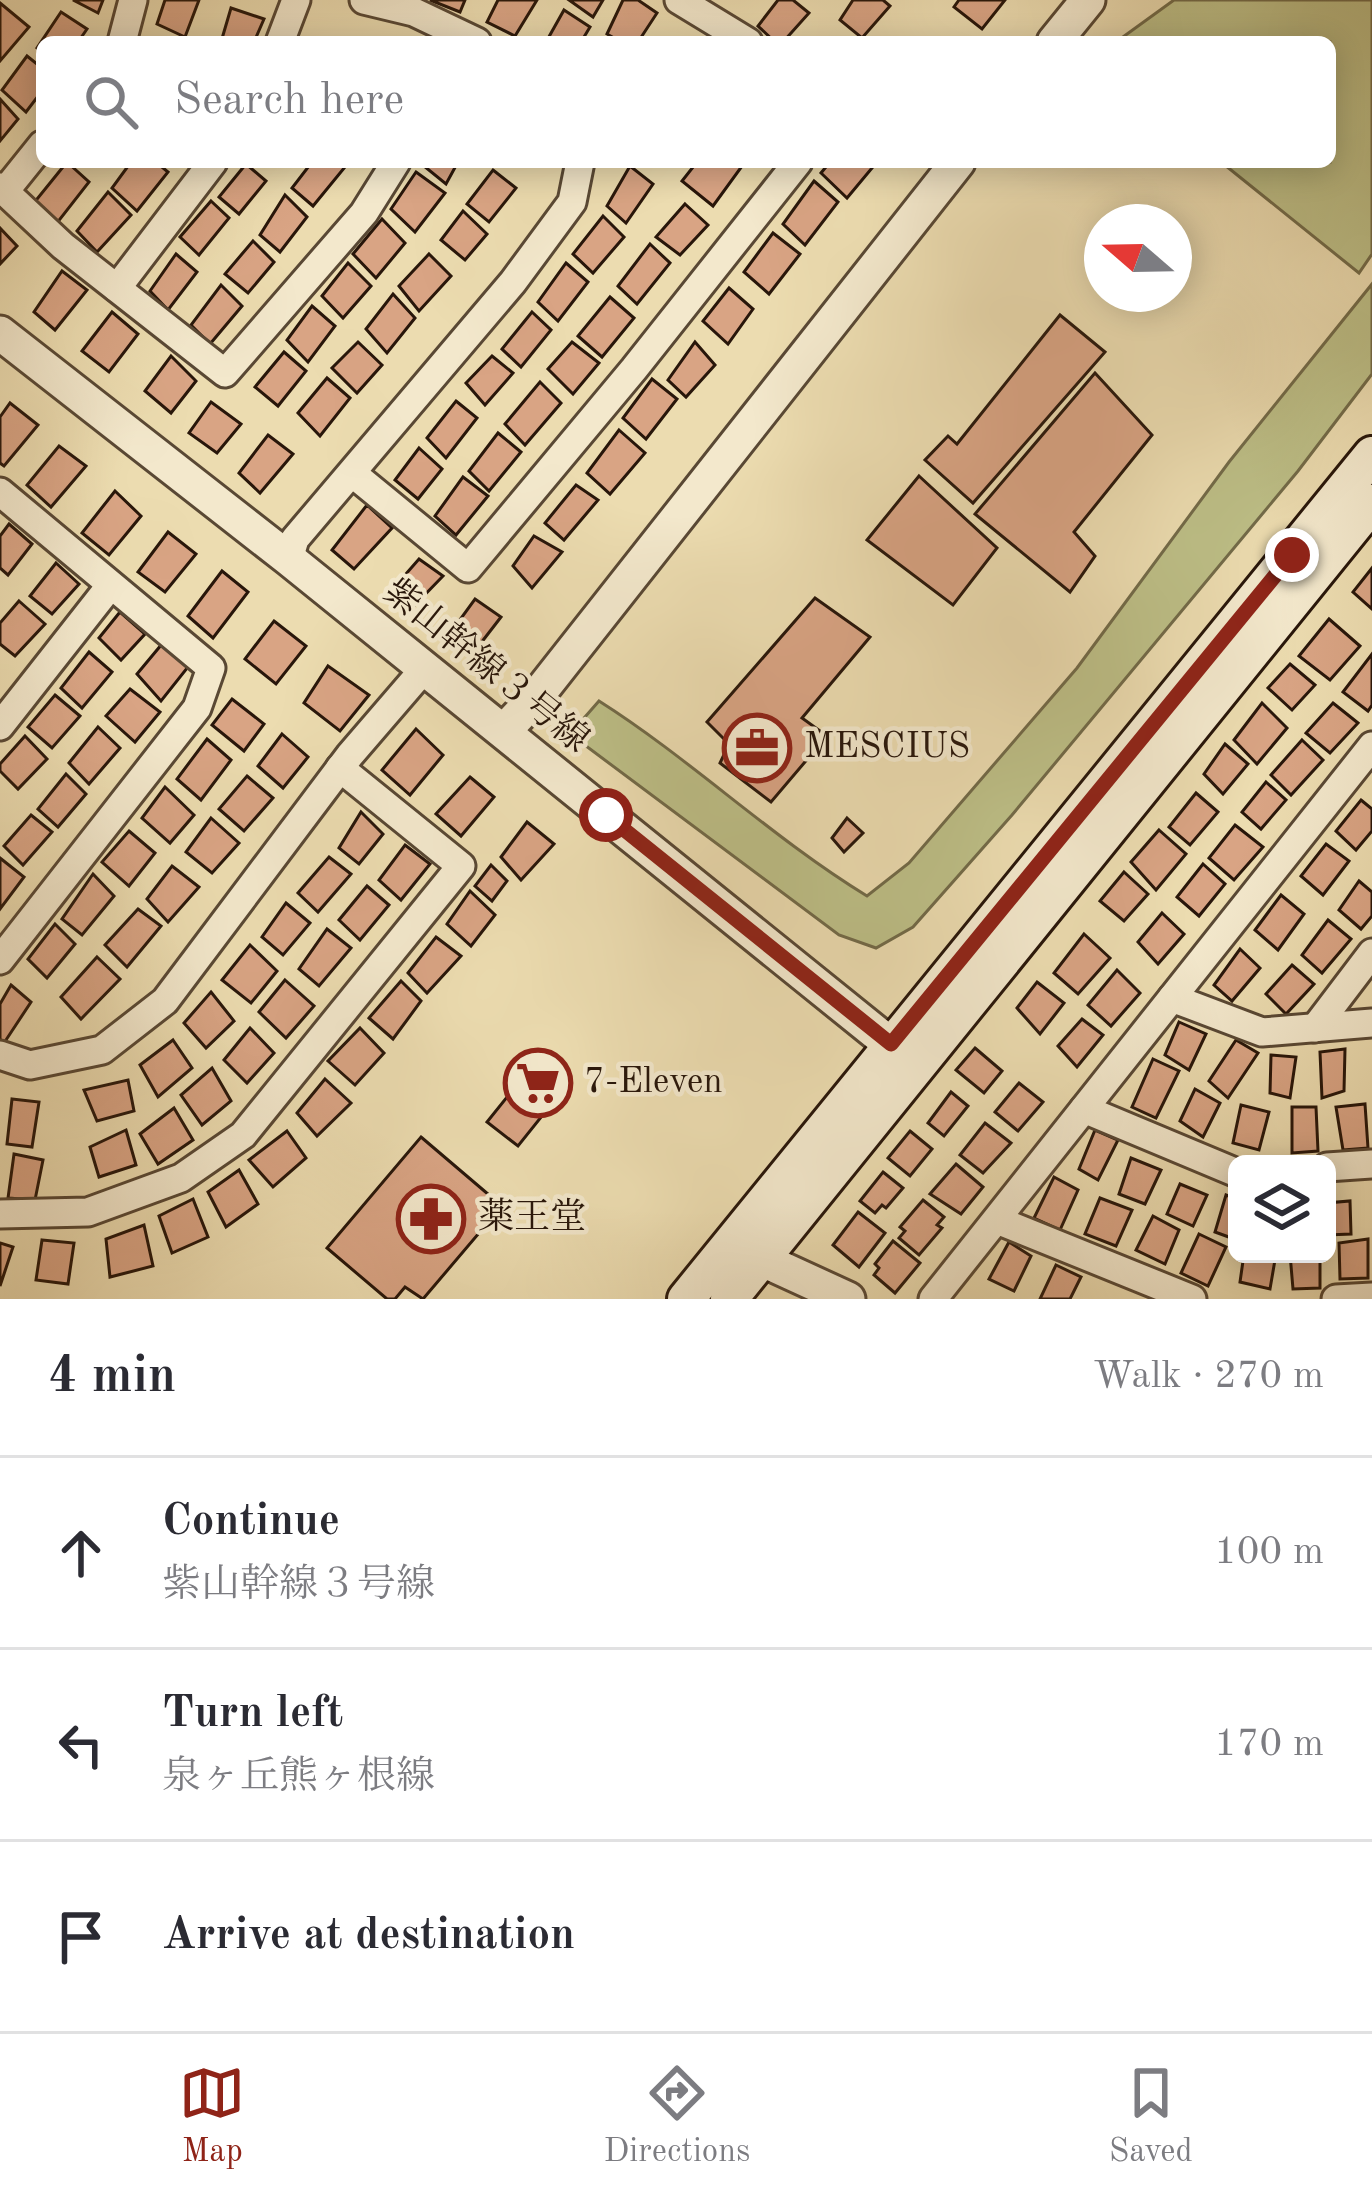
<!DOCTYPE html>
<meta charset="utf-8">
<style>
:root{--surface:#fff;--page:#f2f2f3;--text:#2b2b33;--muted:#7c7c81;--line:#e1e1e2;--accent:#8f2418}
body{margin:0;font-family:"Old Standard TT","Noto Serif JP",serif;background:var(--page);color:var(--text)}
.controls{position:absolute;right:36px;bottom:36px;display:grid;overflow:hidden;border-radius:18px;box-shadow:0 6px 30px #0003}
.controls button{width:108px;height:108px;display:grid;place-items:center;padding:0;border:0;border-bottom:3px solid var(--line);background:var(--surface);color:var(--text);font:60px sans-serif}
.compass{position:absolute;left:1084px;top:204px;width:108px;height:108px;border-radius:50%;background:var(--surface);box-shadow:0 6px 30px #0003;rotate:290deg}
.stop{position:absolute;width:36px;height:36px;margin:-27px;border:9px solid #8f2418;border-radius:50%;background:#fff}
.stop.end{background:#8f2418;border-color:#fff;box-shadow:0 3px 12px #0008}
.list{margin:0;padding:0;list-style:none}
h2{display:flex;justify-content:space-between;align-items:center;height:156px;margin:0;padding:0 48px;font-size:51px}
h2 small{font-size:39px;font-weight:400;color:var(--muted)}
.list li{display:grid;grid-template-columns:78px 1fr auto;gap:36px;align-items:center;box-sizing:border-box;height:192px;padding:0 48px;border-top:3px solid var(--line)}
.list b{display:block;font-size:45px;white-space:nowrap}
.list p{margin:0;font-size:39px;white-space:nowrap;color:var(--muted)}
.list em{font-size:39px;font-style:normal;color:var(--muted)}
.icon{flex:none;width:66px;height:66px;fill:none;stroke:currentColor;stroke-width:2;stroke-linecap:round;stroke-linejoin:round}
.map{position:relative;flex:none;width:1372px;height:1299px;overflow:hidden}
.search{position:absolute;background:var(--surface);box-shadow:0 6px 30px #0003;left:36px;right:36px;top:36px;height:132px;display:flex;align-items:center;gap:30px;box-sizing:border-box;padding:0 42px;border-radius:18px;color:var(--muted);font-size:45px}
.sheet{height:732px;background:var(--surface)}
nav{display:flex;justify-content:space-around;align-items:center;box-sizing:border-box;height:168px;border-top:3px solid var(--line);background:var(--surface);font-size:33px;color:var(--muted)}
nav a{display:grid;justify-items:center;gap:6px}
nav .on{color:var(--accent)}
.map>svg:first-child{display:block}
.green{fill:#bdbf87;stroke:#726a48;stroke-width:3}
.building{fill:#d9a484;stroke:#28160a;stroke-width:3}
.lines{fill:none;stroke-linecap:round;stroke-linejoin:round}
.minor-casing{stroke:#594834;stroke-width:33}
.tertiary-casing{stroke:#594834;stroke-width:39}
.secondary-casing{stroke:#28160a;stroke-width:42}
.minor{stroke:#f3e8cc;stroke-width:27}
.tertiary{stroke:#f3e8cc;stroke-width:33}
.secondary{stroke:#f3e8cc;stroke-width:36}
.route{stroke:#8f2418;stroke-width:15}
.labels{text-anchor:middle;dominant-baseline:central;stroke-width:9;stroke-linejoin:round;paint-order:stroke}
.street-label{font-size:36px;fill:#28160a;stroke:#f3e8cc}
.poi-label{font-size:36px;fill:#28160a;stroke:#f3e8cc;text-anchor:start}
</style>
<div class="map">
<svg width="1372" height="1299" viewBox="0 0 1372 1299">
<rect width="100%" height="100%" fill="#ecdcb0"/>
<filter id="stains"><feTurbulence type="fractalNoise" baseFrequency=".00167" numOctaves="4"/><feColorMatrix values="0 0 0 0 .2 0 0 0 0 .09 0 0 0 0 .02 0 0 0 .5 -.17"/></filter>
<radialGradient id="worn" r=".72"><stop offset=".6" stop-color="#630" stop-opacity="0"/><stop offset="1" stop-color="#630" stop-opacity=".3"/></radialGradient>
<g class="green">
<polygon points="1174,0 1372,0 1372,254 1359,273 1221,162 1330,162 1330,42 1116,42"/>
<path d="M1372,284V374L1298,471L1012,815L913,927L876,948L839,935L570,734L599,701C692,760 772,838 867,896L909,863L1077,668L1229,462Z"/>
</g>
<g class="building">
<polygon points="73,0 103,0 98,13"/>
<polygon points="165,0 199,0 185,37 157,24"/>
<polygon points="430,0 465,0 460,12"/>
<polygon points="498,0 537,0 515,36 487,22"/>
<polygon points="569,0 603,0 593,17"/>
<polygon points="623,0 638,0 657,13 638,42 621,42 607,34"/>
<polygon points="778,0 793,0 809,13 783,42 775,42 758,26"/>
<polygon points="853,0 883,0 890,6 862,38 840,20"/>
<polygon points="959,0 1005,0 982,29 954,7"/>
<polygon points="0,3 29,27 0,61"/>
<polygon points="231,8 264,19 254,42 221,42"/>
<polygon points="564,10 590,27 581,42 546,42"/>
<polygon points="61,12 87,29 78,42 42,42 42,52 37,48"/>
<polygon points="27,56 42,68 42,91 26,112 2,90"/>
<polygon points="0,99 18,119 0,141"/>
<polygon points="67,162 89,182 57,223 33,204"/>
<polygon points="131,162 156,162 168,172 137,211 112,188"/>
<polygon points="312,162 339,162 345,167 313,206 292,188"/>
<polygon points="419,162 458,162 446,184"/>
<polygon points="697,162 745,162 713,206 682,181"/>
<polygon points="830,162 877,162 847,198 821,173"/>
<polygon points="246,164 266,181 239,214 219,197"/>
<polygon points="630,166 653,184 626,223 607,206"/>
<polygon points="493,170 516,188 489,222 467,204"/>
<polygon points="416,172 445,193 415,232 391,209"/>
<polygon points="814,181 838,202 805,245 783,224"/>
<polygon points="108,192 131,215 97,252 77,231"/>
<polygon points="285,195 307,217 280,252 260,235"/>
<polygon points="211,201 229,218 199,255 180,237"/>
<polygon points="685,204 708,225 680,255 656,237"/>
<polygon points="463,211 487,234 465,260 441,240"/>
<polygon points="603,216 624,237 593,273 573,254"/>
<polygon points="382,219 405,243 376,278 353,254"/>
<polygon points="0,228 17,246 0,264"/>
<polygon points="773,233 800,254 769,294 744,272"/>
<polygon points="253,241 274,262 248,293 225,274"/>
<polygon points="650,244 670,263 637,304 618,286"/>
<polygon points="176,254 197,272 168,310 150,291"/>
<polygon points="429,254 451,276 419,311 399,286"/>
<polygon points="348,263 371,286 343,318 322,296"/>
<polygon points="566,263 588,282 558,321 538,302"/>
<polygon points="62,271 87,290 55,330 34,312"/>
<polygon points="221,285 242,306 210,344 191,325"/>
<polygon points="729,288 753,309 728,344 703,321"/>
<polygon points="393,294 415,318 387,353 366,329"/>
<polygon points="610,297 634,318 602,357 578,336"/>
<polygon points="312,306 335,326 308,362 287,340"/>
<polygon points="112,312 138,334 109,372 82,351"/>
<polygon points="532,312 551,330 521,367 502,349"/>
<polygon points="1060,315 1105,352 973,503 925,460 948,436 957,444"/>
<polygon points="358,342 382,365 357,393 332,368"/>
<polygon points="572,342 599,363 573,394 548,369"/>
<polygon points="695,342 715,365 686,397 668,380"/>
<polygon points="284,352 306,371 278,406 255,387"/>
<polygon points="171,356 196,381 171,413 145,391"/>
<polygon points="492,356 513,373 485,405 466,383"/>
<polygon points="1095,373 1152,435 1074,532 1095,556 1070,592 975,514"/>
<polygon points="327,378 350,398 320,436 298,413"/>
<polygon points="652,379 677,399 646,439 623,418"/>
<polygon points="540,382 561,403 525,445 505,424"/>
<polygon points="456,401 477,418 446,458 427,438"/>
<polygon points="211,402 241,424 217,453 189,433"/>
<polygon points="10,403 38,425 4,466 0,463 0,417"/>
<polygon points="619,430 645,453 610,494 587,473"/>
<polygon points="498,433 521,452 489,491 469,471"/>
<polygon points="268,435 293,454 260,493 239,473"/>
<polygon points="59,446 86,466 51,507 27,485"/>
<polygon points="419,448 442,469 418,499 395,480"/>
<polygon points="919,476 997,548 953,605 867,540"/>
<polygon points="463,477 488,496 456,535 435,516"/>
<polygon points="576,485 598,500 564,540 545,523"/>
<polygon points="115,491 141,516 109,555 82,533"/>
<polygon points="367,505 392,528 354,569 332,550"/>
<polygon points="9,524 32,544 8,575 0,568 0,536"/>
<polygon points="168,532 196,554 165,592 138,572"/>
<polygon points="534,536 562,552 532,588 513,566"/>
<polygon points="419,559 443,576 412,608 391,591"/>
<polygon points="56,563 79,584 52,614 30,596"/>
<polygon points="1372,568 1372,609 1353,592"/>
<polygon points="222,571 248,592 213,638 188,616"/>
<polygon points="815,598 870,637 802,718 827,736 771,802 720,763 729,744 707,722"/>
<polygon points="475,599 501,617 474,652 451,632"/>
<polygon points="19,601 45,624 15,656 0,644 0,623"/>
<polygon points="120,612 145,634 121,660 99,638"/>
<polygon points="1329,619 1360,646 1330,680 1299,656"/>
<polygon points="274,621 306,646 276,684 245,659"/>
<polygon points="162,644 188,667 161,701 137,674"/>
<polygon points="89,652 112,672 82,708 61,688"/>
<polygon points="1372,654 1372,705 1368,711 1343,692"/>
<polygon points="1290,664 1315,685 1292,710 1268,688"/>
<polygon points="328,666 369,695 340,731 304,703"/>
<polygon points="130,689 160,712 135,742 106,716"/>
<polygon points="55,695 80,716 52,748 28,727"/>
<polygon points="232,699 264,724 244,751 212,725"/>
<polygon points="1262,703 1287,728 1257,764 1234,740"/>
<polygon points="1333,703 1358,723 1330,753 1306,733"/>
<polygon points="98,727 120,748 89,784 69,763"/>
<polygon points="416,729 443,755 410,795 382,770"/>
<polygon points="282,734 308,757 283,788 258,766"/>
<polygon points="25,736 47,759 18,789 0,771 0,764"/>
<polygon points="207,739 231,760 201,800 177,779"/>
<polygon points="1302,740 1323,760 1291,795 1271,775"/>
<polygon points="1225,744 1248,764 1223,794 1204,774"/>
<polygon points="66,774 86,794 58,827 38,809"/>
<polygon points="247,776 273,798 244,831 219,809"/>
<polygon points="470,777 494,797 461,836 436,814"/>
<polygon points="1266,782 1286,800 1261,829 1242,812"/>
<polygon points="165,787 194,815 170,843 142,818"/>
<polygon points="1196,793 1218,812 1190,845 1169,827"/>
<polygon points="1361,800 1372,809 1372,831 1356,850 1336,831"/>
<polygon points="361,812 383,834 359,864 339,848"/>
<polygon points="31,815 52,832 23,865 4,846"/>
<polygon points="211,818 239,843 212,873 186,852"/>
<polygon points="847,818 863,833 844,852 832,838"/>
<polygon points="527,822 554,844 521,880 501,857"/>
<polygon points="1235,825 1263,847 1234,880 1209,858"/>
<polygon points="1159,830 1186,854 1156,890 1131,862"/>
<polygon points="129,831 155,853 129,886 102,862"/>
<polygon points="1326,844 1349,861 1323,895 1301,876"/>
<polygon points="405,845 430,864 401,900 379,880"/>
<polygon points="329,857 351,874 318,912 298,893"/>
<polygon points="0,858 24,877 0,909"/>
<polygon points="1203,864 1225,884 1199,916 1177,897"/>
<polygon points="491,865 507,881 492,901 475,886"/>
<polygon points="172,866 199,887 168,922 147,899"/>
<polygon points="1124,872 1148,894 1124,921 1100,901"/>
<polygon points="93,874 114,896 82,935 62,919"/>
<polygon points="1359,881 1372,892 1372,916 1361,929 1339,910"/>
<polygon points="367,886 389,905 360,940 339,920"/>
<polygon points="470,891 495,915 471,946 447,924"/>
<polygon points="1281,895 1304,914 1278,950 1255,930"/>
<polygon points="286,903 310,923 283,955 262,937"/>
<polygon points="138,909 161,926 127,967 105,945"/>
<polygon points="1162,913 1184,934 1158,964 1138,942"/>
<polygon points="1328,920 1351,939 1322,973 1302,955"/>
<polygon points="55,924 75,944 47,978 28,959"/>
<polygon points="327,929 351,948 319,986 299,969"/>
<polygon points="1084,934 1110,958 1078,994 1054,973"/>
<polygon points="436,937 461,956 427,993 408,973"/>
<polygon points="250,945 277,971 251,1003 222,980"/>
<polygon points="1240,949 1260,968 1232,1001 1214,985"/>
<polygon points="97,957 120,979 81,1019 61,997"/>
<polygon points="1292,965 1314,984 1286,1014 1266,994"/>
<polygon points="1117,970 1140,993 1111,1026 1088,1005"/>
<polygon points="285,980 314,1006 286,1038 259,1012"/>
<polygon points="401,981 421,1001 393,1039 369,1018"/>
<polygon points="1037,982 1064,1003 1040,1034 1017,1008"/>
<polygon points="11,985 31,1002 4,1043 0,1039 0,1004"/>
<polygon points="211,992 234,1021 206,1048 184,1023"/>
<polygon points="1082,1019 1103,1035 1077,1067 1058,1046"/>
<polygon points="1179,1022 1206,1034 1189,1070 1165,1055"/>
<polygon points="250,1028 274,1053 247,1083 224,1060"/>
<polygon points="360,1028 384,1053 355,1085 328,1061"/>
<polygon points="173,1040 192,1068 158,1097 140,1065"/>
<polygon points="1236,1040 1258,1053 1228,1098 1209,1081"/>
<polygon points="975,1048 1002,1071 984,1093 956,1070"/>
<polygon points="1345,1049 1344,1091 1322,1098 1320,1052"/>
<polygon points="1271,1055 1296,1057 1290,1098 1270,1093"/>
<polygon points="1153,1059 1179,1071 1156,1118 1132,1107"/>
<polygon points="532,1066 562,1091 518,1146 487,1122"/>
<polygon points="212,1068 231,1101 202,1125 181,1095"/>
<polygon points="325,1079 351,1103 317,1136 297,1113"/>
<polygon points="128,1080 134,1111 97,1121 84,1090"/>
<polygon points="1019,1083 1043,1102 1018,1131 995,1112"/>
<polygon points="1195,1089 1220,1103 1203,1137 1180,1121"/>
<polygon points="951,1092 968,1106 944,1136 928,1123"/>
<polygon points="12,1099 39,1102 32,1147 7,1144"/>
<polygon points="1365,1104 1368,1148 1343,1150 1336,1107"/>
<polygon points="1241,1105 1269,1112 1259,1150 1233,1143"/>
<polygon points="1292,1107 1316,1107 1318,1151 1292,1153"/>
<polygon points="174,1108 193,1140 158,1164 140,1134"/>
<polygon points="985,1123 1011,1143 983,1173 960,1155"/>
<polygon points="126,1130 136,1165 99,1177 90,1147"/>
<polygon points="1095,1130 1118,1140 1098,1180 1079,1169"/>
<polygon points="287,1131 306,1158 273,1187 249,1160"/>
<polygon points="910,1131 932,1149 910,1176 888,1158"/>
<polygon points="421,1137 502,1206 423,1299 405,1287 395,1299 387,1299 327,1248"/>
<polygon points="14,1154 43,1160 35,1200 8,1198"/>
<polygon points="1131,1158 1161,1170 1145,1204 1119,1194"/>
<polygon points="956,1164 983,1187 961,1214 930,1194"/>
<polygon points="239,1170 258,1204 226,1227 208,1192"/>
<polygon points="883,1172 903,1188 886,1208 882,1205 875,1213 860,1201"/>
<polygon points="1054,1177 1078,1190 1060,1230 1034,1218"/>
<polygon points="1180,1184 1207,1195 1193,1226 1167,1214"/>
<polygon points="1226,1195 1237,1199 1237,1240 1215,1232"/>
<polygon points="1100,1198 1132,1210 1116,1246 1085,1234"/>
<polygon points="193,1199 208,1237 172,1253 159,1216"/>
<polygon points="923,1200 944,1217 937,1225 942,1228 919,1255 899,1238 905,1231 900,1227"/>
<polygon points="1350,1201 1351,1234 1327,1235 1327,1203"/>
<polygon points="858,1212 885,1233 859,1267 833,1245"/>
<polygon points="1153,1216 1179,1230 1165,1264 1136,1250"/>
<polygon points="144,1225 153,1266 110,1277 106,1239"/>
<polygon points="1199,1234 1226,1247 1208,1286 1181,1273"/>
<polygon points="1368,1239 1368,1278 1340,1279 1339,1243"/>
<polygon points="42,1240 74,1243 68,1284 36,1280"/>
<polygon points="893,1241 920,1263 895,1293 874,1275 879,1268 875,1264"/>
<polygon points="1009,1242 1031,1256 1014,1291 989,1279"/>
<polygon points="0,1243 13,1247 0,1286"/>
<polygon points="1244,1254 1276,1254 1270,1289 1240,1282"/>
<polygon points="1290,1254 1320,1254 1320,1288 1293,1289"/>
<polygon points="1056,1265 1081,1277 1070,1299 1040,1299"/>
</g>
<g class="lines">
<defs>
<g id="minor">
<polyline points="364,0 414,12 477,42"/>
<polyline points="679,0 748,42"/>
<polyline points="122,42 133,0"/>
<polyline points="280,42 296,0"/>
<polyline points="0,187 63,246 225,373 364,213 396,162"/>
<polyline points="5,191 42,145"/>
<polyline points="117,288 213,162"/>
<polyline points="352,473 468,568 634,369 798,162"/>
<polyline points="0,492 211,668 197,708 0,960"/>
<polyline points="289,559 295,539 513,282 572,202 580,162"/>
<polyline points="0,726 110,586"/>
<polyline points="1172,998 1262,1032 1372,1023"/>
<polyline points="1315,1028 1372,953"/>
<polyline points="0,1055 30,1065 102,1050 165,1001 350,755 424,669"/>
<polyline points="1084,1109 1237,1173"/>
<polyline points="1327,1167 1372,1164"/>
<polyline points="0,1214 88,1212 181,1178 243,1135 461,866 340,768"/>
<polyline points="997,1220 1192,1299"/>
<polyline points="933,1299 1372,746"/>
<polyline points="1336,1299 1372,1297"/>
</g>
<g id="tertiary">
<polyline points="1054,42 1088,0"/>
<polyline points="0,333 289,559 911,1061"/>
<polyline points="504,731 537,696 958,162"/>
<polyline points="763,1260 848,1299"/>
</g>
<g id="secondary">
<polyline points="686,1299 1372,455"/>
<polyline points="729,1299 1372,503"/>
</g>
</defs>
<use href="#minor" class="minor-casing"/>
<use href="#tertiary" class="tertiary-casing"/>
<use href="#secondary" class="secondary-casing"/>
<use href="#minor" class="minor"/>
<use href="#tertiary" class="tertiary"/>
<use href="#secondary" class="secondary"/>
</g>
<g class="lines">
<polyline class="route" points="606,815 891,1044 1292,555"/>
</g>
<defs>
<symbol id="office-ring" viewBox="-11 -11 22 22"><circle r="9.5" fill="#f3e8cc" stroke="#8f2418" stroke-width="1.5"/><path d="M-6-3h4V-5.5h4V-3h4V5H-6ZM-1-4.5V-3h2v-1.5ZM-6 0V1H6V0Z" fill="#8f2418"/></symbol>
<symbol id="supermarket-ring" viewBox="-11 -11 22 22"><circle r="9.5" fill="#f3e8cc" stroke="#8f2418" stroke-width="1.5"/><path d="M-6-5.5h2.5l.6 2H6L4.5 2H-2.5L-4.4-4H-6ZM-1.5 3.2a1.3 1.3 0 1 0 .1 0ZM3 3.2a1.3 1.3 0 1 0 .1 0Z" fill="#8f2418"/></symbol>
<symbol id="pharmacy-ring" viewBox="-11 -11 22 22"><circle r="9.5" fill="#f3e8cc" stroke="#8f2418" stroke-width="1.5"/><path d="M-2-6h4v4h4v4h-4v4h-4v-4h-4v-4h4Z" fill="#8f2418"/></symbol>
</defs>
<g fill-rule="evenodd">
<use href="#office-ring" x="719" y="710" width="76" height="76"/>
<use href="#supermarket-ring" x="500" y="1045" width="76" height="76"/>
<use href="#pharmacy-ring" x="393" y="1181" width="76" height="76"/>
</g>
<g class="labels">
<g class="street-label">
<text transform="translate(485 667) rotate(39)">紫山幹線３号線</text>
</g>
<g class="poi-label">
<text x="804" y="748">MESCIUS</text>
<text x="584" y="1083">7-Eleven</text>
<text x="478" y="1219">薬王堂</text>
</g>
</g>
<rect width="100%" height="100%" filter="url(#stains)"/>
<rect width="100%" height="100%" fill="url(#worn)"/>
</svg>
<div class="controls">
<button><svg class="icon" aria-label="layers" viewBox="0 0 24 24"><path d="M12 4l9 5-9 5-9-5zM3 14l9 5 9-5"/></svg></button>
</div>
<svg class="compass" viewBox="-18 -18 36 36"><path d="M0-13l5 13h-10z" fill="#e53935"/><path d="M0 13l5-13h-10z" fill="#7c7c81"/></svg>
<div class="stop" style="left:606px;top:815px"></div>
<div class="stop end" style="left:1292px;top:555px"></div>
<div class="search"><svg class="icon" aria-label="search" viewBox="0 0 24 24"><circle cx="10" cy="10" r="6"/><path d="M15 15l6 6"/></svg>Search here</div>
</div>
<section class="sheet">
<h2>4 min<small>Walk · 270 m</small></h2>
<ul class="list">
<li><svg class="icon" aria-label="ahead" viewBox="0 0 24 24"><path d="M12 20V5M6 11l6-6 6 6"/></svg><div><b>Continue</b><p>紫山幹線３号線</p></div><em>100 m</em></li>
<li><svg class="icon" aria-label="left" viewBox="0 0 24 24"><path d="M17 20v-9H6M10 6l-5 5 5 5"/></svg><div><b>Turn left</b><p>泉ヶ丘熊ヶ根線</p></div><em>170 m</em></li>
<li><svg class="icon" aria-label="arrive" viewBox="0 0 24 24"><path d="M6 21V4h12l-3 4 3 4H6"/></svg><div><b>Arrive at destination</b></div></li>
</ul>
</section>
<nav>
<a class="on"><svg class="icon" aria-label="map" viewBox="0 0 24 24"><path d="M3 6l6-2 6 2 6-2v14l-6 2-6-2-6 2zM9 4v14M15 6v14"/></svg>Map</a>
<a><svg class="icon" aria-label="directions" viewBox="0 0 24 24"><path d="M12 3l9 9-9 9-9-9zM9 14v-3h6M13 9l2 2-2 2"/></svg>Directions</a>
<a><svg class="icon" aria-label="saved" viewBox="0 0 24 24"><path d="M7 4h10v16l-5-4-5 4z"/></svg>Saved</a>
</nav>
